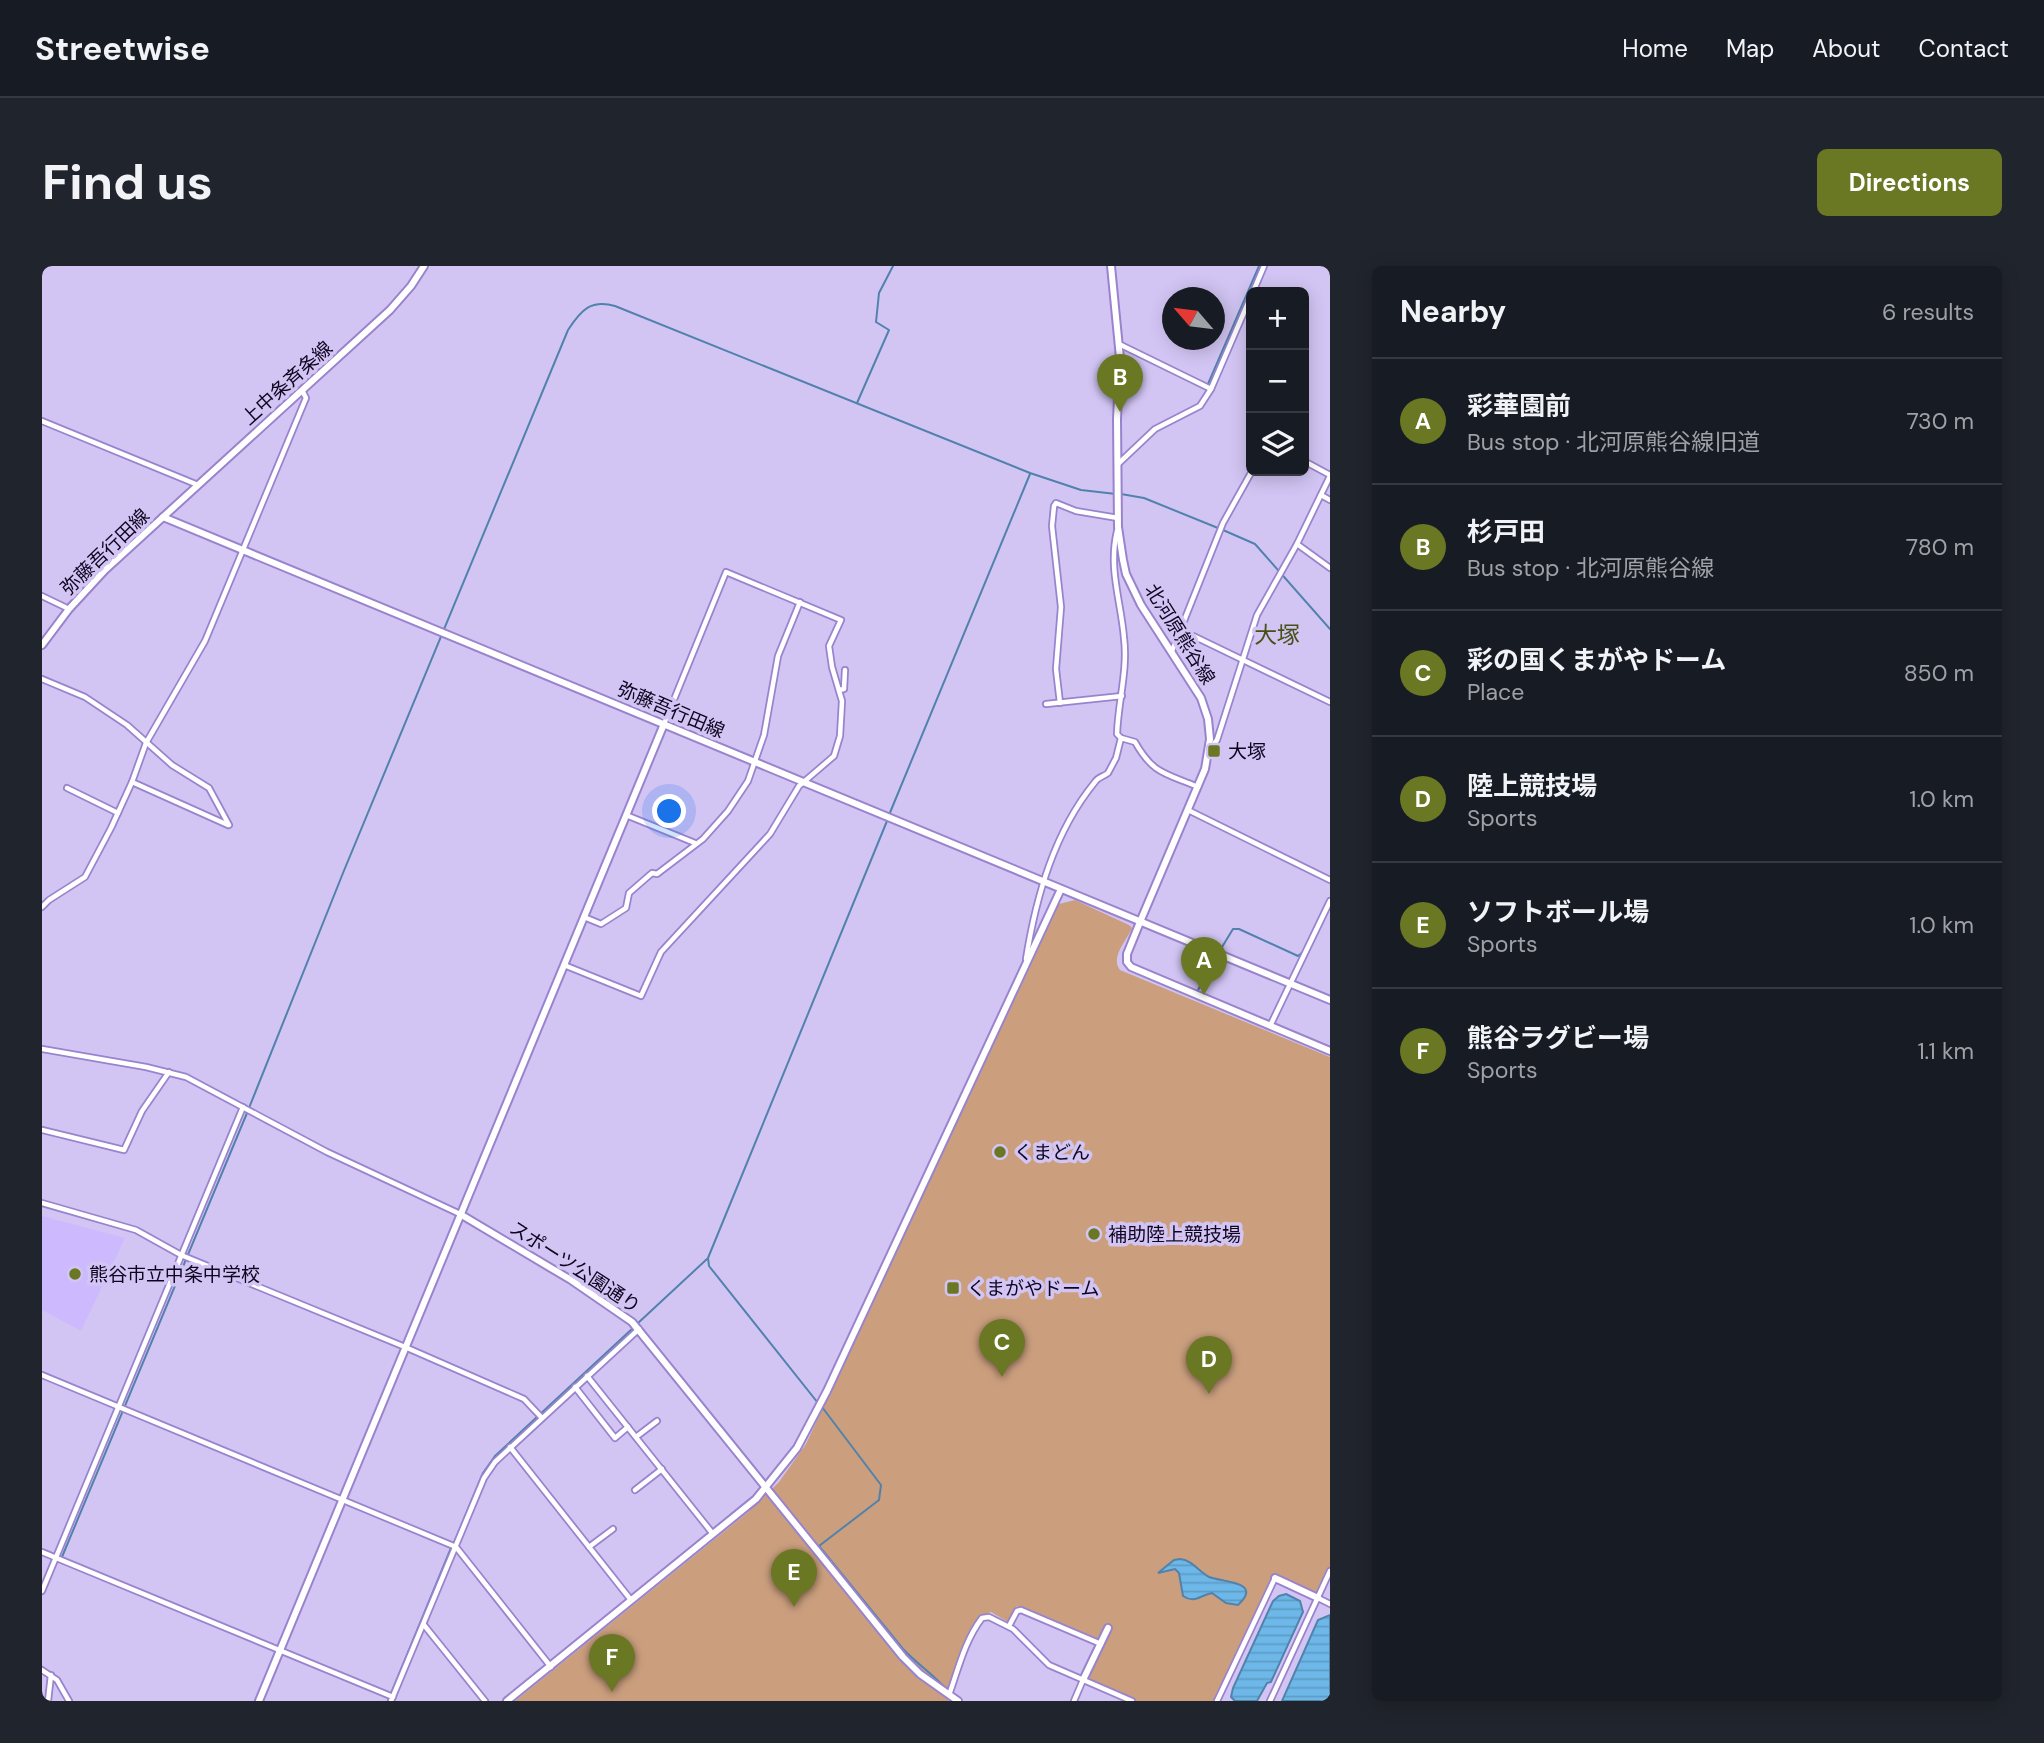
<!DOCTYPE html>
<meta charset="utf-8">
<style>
:root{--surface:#171b24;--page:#20242c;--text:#f1f3f6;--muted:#9ea1a6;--line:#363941;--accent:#6a7723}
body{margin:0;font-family:"DM Sans","Noto Sans JP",sans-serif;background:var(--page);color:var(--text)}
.controls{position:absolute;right:21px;top:21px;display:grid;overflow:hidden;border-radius:10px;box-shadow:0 4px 18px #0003}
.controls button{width:63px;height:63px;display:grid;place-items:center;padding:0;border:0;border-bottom:2px solid var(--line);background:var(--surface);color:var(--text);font:35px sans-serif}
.compass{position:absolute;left:1120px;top:21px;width:63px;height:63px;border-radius:50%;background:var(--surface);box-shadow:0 4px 18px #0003;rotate:298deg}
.you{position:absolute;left:628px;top:546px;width:24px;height:24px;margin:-18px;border:5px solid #fff;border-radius:50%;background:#1a73e8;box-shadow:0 0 0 10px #1a73e833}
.badge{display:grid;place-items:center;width:46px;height:46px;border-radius:50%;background:var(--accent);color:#fff;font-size:23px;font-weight:700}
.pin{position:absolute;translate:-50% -58px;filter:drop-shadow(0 2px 4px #0008)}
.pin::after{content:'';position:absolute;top:37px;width:24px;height:21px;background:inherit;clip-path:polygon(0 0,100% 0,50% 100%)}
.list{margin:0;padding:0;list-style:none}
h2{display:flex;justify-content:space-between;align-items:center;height:91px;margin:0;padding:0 28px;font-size:30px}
h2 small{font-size:23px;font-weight:400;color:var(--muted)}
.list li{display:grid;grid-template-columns:46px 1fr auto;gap:21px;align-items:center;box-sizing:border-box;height:126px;padding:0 28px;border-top:2px solid var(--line)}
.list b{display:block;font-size:26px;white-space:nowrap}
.list p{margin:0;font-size:23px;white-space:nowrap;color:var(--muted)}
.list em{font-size:23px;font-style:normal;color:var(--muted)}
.icon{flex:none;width:38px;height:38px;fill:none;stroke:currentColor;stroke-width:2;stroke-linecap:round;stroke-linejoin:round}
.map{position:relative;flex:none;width:1288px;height:1435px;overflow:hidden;border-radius:10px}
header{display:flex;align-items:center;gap:42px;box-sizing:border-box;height:98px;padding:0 35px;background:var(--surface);border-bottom:2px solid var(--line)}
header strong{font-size:33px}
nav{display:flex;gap:38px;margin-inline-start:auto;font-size:24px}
.intro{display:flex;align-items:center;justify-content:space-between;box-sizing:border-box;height:168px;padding:0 42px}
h1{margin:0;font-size:49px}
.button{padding:18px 32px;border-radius:10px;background:var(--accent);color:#fff;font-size:24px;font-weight:700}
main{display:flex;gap:42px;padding:0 42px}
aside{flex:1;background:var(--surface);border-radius:10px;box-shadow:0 4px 18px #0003}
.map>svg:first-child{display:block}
.built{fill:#cdb9fd}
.green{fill:#cb9f7e}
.water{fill:url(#water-rules);stroke:#5182ac;stroke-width:2}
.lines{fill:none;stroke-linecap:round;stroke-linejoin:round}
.stream{stroke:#5182ac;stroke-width:2}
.minor-casing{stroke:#9a83cd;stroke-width:8}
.tertiary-casing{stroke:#9a83cd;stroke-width:10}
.secondary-casing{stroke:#9a83cd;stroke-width:10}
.minor{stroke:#fff;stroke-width:4.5}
.tertiary{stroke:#fff;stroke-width:6}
.secondary{stroke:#fff;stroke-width:6}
.poi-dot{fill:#6a7723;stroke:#d2c5f4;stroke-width:2.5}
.labels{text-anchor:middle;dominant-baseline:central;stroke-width:7;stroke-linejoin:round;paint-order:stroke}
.street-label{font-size:19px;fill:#0f0520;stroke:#d2c5f4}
.poi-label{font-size:19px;fill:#0f0520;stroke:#d2c5f4;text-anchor:start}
.quarter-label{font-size:23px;fill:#475117;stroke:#d2c5f4}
</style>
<header>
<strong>Streetwise</strong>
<nav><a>Home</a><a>Map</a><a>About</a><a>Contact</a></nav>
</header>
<div class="intro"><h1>Find us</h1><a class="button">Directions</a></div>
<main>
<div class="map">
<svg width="1288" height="1435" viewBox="0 0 1288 1435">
<defs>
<pattern id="water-rules" width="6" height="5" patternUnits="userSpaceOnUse" patternTransform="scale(1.75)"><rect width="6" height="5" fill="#6db8e8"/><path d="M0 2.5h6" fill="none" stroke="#5d9dc7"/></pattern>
</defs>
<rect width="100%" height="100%" fill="#d2c5f4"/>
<polygon class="built" points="0,950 83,972 39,1065 0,1044"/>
<path class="green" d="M1033,634L1087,659L1090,662C1084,676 1068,691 1078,704L1288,791V1301L1276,1328L1232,1308L1172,1435H1094L1045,1412L1062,1375L975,1340L966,1356L949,1346C927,1352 910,1414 906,1435H473L705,1247L737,1216L764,1178L1017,638Z"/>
<g class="water">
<path d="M1138,1293C1150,1294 1156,1305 1167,1311C1179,1316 1222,1315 1196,1339L1184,1337L1170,1327C1158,1329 1153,1338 1141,1330L1137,1307L1133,1303L1116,1307L1132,1294Z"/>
<polygon points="1244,1328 1258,1335 1261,1346 1229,1416 1225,1417 1215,1435 1193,1435 1189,1431 1191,1422 1231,1335 1237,1330"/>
<polygon points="1288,1349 1288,1435 1240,1435 1276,1354"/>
</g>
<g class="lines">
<g class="stream">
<polyline points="1166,118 1217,0"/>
<polyline points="815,137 847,64 834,56 837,27 851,0"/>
<polyline points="1079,228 1102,232 1176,262"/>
<polyline points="1181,264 1213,278 1288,363"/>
<polyline points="847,549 988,208"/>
<polyline points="1177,686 1191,663 1197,663 1256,690 1261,686"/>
<polyline points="1156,724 1174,691"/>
<path d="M207,842L301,607L526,64C539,44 549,33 573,40L988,207L1039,224L1074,228"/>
<polyline points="595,1058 665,993"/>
<polyline points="776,1137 667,1000 666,992 845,555"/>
<path d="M780,1141L839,1219L837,1234L777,1280L861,1383C874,1397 891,1408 904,1423"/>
<polyline points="412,1277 441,1207 453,1190 591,1062"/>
<polyline points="20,1291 205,847"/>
<polyline points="346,1435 409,1282"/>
</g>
<defs>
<g id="minor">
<polyline points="1211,26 1222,0"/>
<polyline points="1077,78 1169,123"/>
<polyline points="0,155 156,219"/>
<polyline points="1262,195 1288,209"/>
<polyline points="1076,198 1113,163 1158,140 1169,123 1209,30"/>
<polyline points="1279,229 1288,234"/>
<polyline points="1255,278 1288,302"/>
<polyline points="0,330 27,343"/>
<polyline points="1139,364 1288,436"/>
<polyline points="1130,385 1181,257 1210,205"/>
<polyline points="0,413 43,431 85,459 130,499 167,522 187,559"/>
<polyline points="797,424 802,423 803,404"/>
<polyline points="1018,437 1014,403 1019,341 1010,260 1012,240 1014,237 1034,245 1076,252"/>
<polyline points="1004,438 1080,430"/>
<path d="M1079,472L1093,476C1111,508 1123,507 1156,521"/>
<polyline points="1168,483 1175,474 1215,349 1255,278 1288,210"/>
<polyline points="90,516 186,559"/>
<polyline points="25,522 76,547"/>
<polyline points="1146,544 1288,614"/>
<polyline points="584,549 653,577"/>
<polyline points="0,641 7,634 43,611 69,562 90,516 104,477 163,375 264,132 260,124"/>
<polyline points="542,651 559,658 584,642 587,627 610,607 615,608 661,573 686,545 706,515 722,469 736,390 758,336"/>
<path d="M984,693C994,631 1012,566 1053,516C1056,511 1061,511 1066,507L1074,492L1079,472L1075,468C1076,436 1086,404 1082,372C1079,335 1066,303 1075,265"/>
<polyline points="522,699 599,730 619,686 728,568 757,520 792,490 798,470 800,435 790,401 787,380 799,354 684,306 622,458"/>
<polyline points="1228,760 1288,635"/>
<polyline points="0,783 104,801 144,811 285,886 418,948"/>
<polyline points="0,864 82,884 100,845 127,806"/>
<polyline points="0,937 94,964 139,989 363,1081 482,1133 500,1152"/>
<polyline points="0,1109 414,1281 509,1401"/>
<polyline points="545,1110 671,1268"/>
<polyline points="533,1121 573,1172 586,1161"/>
<polyline points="594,1171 615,1155"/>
<polyline points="468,1181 589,1334"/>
<polyline points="593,1224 620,1203"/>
<polyline points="547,1281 571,1263"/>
<polyline points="0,1286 351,1431"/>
<polyline points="0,1325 201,841"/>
<polyline points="1276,1332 1288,1338"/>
<polyline points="382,1359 443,1435"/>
<polyline points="967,1360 975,1345 979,1344 1059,1378"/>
<polyline points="0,1404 15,1414 27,1435"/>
<path d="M907,1429C916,1404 923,1374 940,1352L947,1351L971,1363L1007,1399L1090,1435"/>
<polyline points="6,1435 9,1409"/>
<polyline points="349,1435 442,1212 453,1196 597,1063"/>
<polyline points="1032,1435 1041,1414"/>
<polyline points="1175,1435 1233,1312"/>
<polyline points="1228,1435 1288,1305"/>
</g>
<g id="tertiary">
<polyline points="1098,656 1085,688 1085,696 1089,701 1288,785"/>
<polyline points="418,948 529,1014 590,1056 861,1391 878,1408 916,1435"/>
<polyline points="1233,1312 1276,1332"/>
<polyline points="1041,1414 1066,1362"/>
<polyline points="217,1435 622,458"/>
<polyline points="465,1435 714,1233 755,1182 785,1125 1019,623"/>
</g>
<g id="secondary">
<polyline points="1069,0 1078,92 1075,153 1076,261 1081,294 1084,308 1099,339 1159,432 1166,453 1168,473 1163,503 1098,656"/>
<polyline points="121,251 1288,734"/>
<polyline points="0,379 27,343 63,304 348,44 369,20 382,0"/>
</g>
</defs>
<use href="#minor" class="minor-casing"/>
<use href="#tertiary" class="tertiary-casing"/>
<use href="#secondary" class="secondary-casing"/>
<use href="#minor" class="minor"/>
<use href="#tertiary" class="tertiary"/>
<use href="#secondary" class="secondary"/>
</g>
<g class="poi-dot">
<rect x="1165" y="478" width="14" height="14" rx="3.5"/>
<circle cx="958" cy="886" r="7"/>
<circle cx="1052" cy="968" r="7"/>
<circle cx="33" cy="1008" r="7"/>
<rect x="904" y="1015" width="14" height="14" rx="3.5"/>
</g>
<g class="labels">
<g class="street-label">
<text transform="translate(245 117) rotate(-42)">上中条斉条線</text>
<text transform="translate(63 286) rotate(-44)">弥藤吾行田線</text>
<text transform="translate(1138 368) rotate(58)">北河原熊谷線</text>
<text transform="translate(629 444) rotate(23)">弥藤吾行田線</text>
<text transform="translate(533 1001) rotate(33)">スポーツ公園通り</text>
</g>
<g class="poi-label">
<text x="1186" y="485">大塚</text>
<text x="972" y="886">くまどん</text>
<text x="1066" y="968">補助陸上競技場</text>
<text x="47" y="1008">熊谷市立中条中学校</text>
<text x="925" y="1022">くまがやドーム</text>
</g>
<g class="quarter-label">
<text x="1235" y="369">大塚</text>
</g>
</g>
</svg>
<div class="controls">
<button>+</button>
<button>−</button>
<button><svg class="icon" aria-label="layers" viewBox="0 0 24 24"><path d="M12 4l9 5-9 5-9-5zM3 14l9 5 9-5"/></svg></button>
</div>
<svg class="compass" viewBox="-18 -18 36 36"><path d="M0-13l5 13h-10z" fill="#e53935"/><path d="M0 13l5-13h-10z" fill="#9ea1a6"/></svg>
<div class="you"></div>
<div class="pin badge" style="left:1162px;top:729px">A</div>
<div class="pin badge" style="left:1078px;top:146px">B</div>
<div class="pin badge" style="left:960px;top:1111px">C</div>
<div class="pin badge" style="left:1167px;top:1128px">D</div>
<div class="pin badge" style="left:752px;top:1341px">E</div>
<div class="pin badge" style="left:570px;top:1426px">F</div>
</div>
<aside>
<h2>Nearby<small>6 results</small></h2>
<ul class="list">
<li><span class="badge">A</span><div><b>彩華園前</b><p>Bus stop · 北河原熊谷線旧道</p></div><em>730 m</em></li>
<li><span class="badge">B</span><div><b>杉戸田</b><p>Bus stop · 北河原熊谷線</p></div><em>780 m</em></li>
<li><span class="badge">C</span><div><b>彩の国くまがやドーム</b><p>Place</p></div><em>850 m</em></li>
<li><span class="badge">D</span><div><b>陸上競技場</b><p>Sports</p></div><em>1.0 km</em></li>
<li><span class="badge">E</span><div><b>ソフトボール場</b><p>Sports</p></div><em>1.0 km</em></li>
<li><span class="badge">F</span><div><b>熊谷ラグビー場</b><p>Sports</p></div><em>1.1 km</em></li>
</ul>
</aside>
</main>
